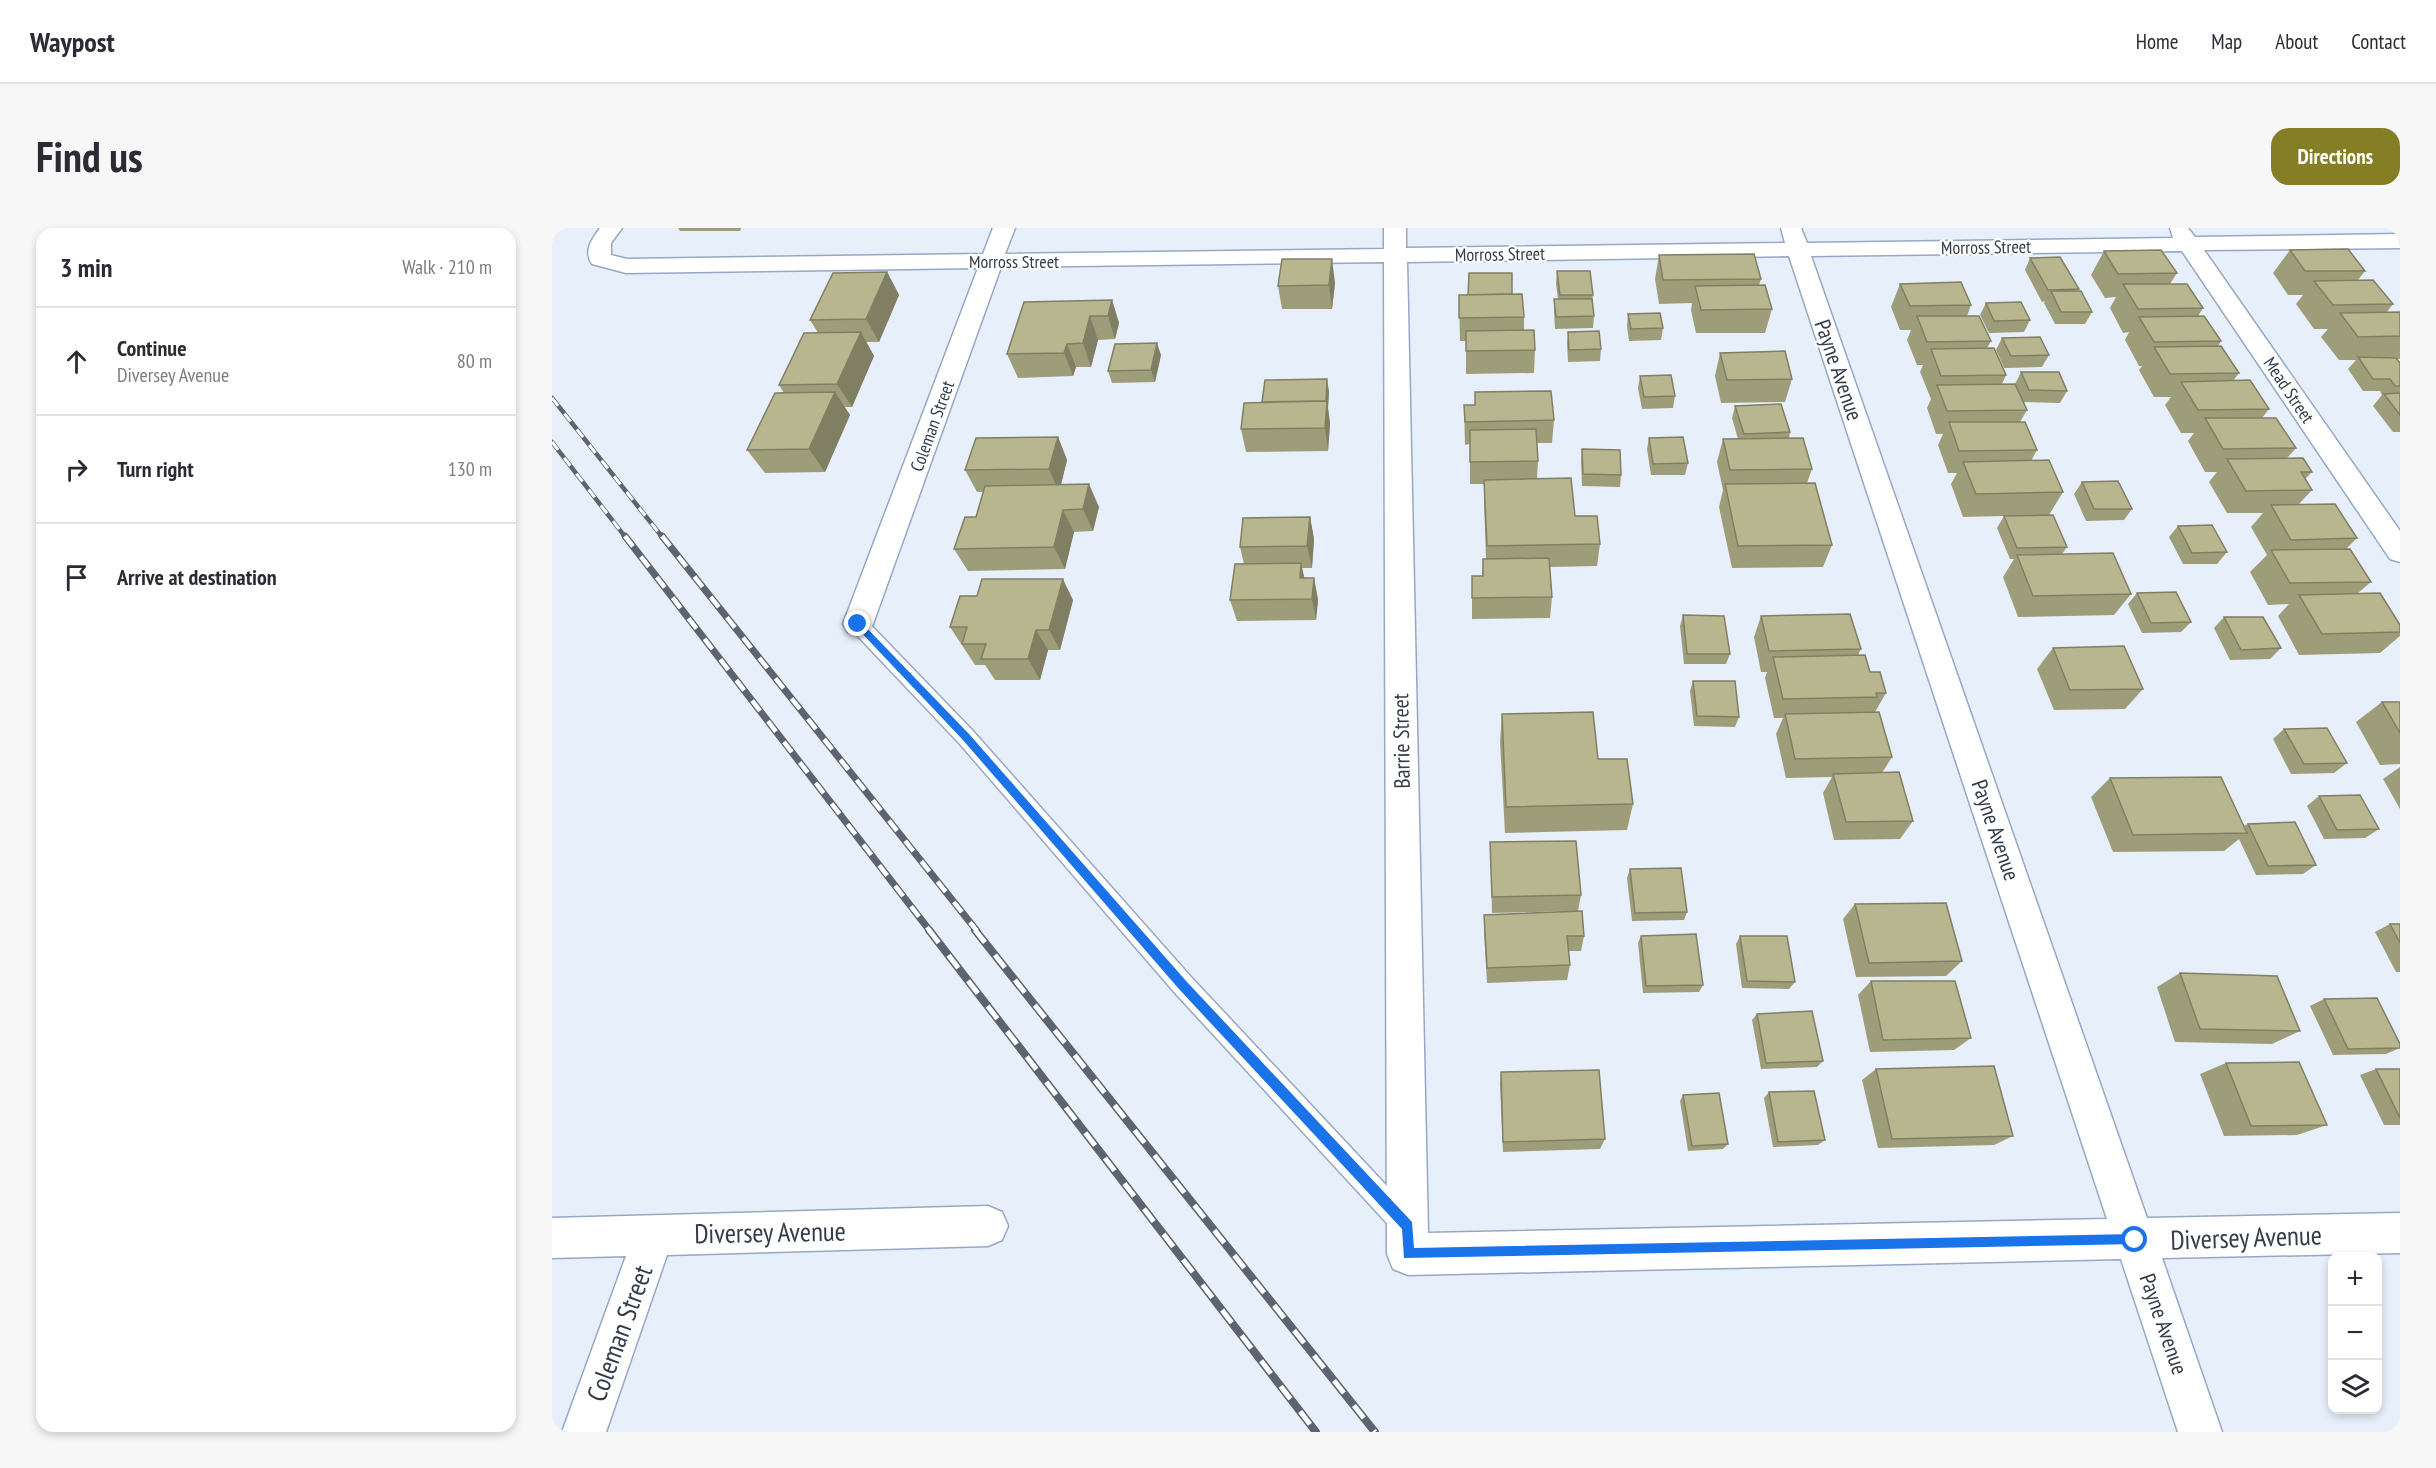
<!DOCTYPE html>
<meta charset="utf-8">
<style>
:root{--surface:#fff;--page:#f7f7f7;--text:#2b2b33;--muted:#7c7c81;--line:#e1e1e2;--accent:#857e25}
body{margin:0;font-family:"PT Sans Narrow",sans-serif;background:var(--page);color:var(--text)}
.controls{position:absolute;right:18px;bottom:18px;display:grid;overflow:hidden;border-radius:12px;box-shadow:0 3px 9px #0003}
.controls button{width:54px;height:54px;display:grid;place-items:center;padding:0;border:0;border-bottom:2px solid var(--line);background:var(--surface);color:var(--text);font:30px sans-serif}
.stop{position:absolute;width:18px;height:18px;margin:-14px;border:4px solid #1a73e8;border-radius:50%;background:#fff}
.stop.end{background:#1a73e8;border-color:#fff;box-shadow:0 2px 6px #0008}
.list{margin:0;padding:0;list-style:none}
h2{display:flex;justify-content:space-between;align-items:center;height:78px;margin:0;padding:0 24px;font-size:26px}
h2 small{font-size:20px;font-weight:400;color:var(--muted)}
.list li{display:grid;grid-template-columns:39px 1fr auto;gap:18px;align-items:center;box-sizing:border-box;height:108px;padding:0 24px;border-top:2px solid var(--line)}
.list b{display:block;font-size:22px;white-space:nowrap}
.list p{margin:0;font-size:20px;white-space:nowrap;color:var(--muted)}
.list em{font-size:20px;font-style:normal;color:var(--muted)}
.icon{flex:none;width:33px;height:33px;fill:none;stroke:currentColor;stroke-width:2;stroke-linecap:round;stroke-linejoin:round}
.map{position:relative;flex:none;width:1848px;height:1204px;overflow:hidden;border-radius:18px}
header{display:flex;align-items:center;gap:36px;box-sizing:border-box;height:84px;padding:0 30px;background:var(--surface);border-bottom:2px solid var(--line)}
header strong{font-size:28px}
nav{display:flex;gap:33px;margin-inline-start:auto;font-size:21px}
.intro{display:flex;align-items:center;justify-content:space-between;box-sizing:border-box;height:144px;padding:0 36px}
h1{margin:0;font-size:42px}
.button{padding:15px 27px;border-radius:18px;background:var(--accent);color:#fff;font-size:21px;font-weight:700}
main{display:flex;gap:36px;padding:0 36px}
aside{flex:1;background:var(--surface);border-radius:18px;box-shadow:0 3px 9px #0003}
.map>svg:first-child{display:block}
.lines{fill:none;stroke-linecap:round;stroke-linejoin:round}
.service-casing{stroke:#96a8c5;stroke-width:3}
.minor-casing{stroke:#96a8c5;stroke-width:3}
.service{fill:#fff;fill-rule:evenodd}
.minor{fill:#fff;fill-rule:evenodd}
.rail-far2-casing{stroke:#5c6470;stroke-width:4.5}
.rail-far1-casing{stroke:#5c6470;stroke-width:7}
.rail-casing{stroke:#5c6470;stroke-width:8}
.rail-far2{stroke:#fff;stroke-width:3;stroke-dasharray:10;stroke-linecap:butt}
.rail-far1{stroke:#fff;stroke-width:4.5;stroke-dasharray:13;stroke-linecap:butt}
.rail{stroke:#fff;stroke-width:5;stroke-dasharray:16;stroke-linecap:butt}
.wall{fill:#9e9d7a}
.shaded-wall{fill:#817f63}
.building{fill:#b8b68e;stroke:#817f63;stroke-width:1.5}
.route{fill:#1a73e8}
.labels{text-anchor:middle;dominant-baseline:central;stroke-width:4.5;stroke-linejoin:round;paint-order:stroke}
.far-street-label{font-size:18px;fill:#343c48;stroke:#fff}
.street-label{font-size:22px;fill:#343c48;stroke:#fff}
.near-street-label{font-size:27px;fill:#343c48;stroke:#fff}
</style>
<header>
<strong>Waypost</strong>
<nav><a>Home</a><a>Map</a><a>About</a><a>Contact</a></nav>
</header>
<div class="intro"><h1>Find us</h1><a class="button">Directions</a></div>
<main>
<aside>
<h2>3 min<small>Walk · 210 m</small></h2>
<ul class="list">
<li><svg class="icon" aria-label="ahead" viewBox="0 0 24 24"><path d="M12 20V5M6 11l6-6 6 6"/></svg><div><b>Continue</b><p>Diversey Avenue</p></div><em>80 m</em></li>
<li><svg class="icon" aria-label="right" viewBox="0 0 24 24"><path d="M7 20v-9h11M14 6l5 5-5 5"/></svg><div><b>Turn right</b></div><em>130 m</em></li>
<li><svg class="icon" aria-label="arrive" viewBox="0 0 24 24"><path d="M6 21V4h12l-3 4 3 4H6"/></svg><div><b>Arrive at destination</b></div></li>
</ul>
</aside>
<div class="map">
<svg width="1848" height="1204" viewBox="0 0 1848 1204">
<rect width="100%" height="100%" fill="#e7effb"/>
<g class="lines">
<defs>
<polygon id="service" points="306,389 313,391 421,503 639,749 862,987 866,996 862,1005 853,1009 844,1005 623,765 407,515 299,401 297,396 299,391"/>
<g id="minor">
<path d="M48,0H70L59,15V27L75,31L431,26L441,0H463L453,26L832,21V0H854V20L1233,15L1229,0H1249L1255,15L1621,10L1618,0H1636L1643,9L1848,6V20L1652,22L1848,303V334L1838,331L1630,23L1259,28L1595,990L1848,985V1025L1610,1030L1670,1204H1626L1569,1031L856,1047L841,1041L835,1026L832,34L449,39L321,396L316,404L306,407L296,404L291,396L426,40L74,45L40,36C31,23 40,11 48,0ZM1237,28L1555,991L876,1005L855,34Z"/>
<polygon points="436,978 450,984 456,998 450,1012 436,1018 115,1027 54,1204 10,1204 74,1028 0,1030 0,990"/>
</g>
</defs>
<use href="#service" class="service-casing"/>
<use href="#minor" class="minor-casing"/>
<use href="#service" class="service"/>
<use href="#minor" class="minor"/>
<defs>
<g id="rail-far2">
<polyline points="0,170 111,310"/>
<polyline points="0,214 74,310"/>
</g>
<g id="rail-far1">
<polyline points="73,308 378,703"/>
<polyline points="110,308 425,703"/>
</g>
<g id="rail">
<polyline points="377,702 764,1204"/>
<polyline points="423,702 823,1204"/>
</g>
</defs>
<use href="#rail-far2" class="rail-far2-casing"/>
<use href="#rail-far1" class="rail-far1-casing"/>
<use href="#rail" class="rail-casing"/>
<use href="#rail-far2" class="rail-far2"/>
<use href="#rail-far1" class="rail-far1"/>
<use href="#rail" class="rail"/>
</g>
<g class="wall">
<polygon points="126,0 189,0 188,3 128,3"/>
<polygon points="1738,22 1813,43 1806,52 1841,76 1834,85 1848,84 1848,131 1845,131 1848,135 1848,204 1841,204 1821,178 1830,167 1828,163 1811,163 1796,141 1804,132 1787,132 1769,109 1776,101 1762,101 1744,76 1751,67 1736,67 1721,45"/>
<polygon points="1552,23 1625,45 1618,56 1651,80 1646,88 1669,113 1666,118 1687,145 1681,153 1717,181 1710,190 1744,220 1735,230 1760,244 1753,251 1760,262 1747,276 1805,310 1794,321 1819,354 1806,365 1848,397 1848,408 1828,425 1747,427 1726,388 1737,376 1716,377 1698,344 1715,327 1699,299 1711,285 1675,285 1657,254 1665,244 1653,244 1636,213 1642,205 1629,205 1613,177 1619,169 1602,169 1587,142 1590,138 1587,138 1573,112 1577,104 1571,105 1558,80 1564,69 1553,70 1539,47"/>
<polygon points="1107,27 1209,51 1207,57 1220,81 1213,105 1144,105 1139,82 1140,75 1107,76 1103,51"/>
<polygon points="1478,30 1527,61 1525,63 1540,84 1533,96 1503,96 1492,75 1493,73 1490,74 1473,42"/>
<polygon points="1005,43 1041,67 1040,74 1042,88 1041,100 1003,101 1002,83 1002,71 1006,71 1004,56"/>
<polygon points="335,44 347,67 327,114 314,114 322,128 300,179 292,179 298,187 273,244 213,245 195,222 232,165 227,157 266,105 258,92"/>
<polygon points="783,55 780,81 730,81 726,58"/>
<polygon points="1348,56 1419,77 1415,88 1439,113 1435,120 1454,147 1450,156 1463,156 1469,144 1515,163 1508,175 1471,174 1475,182 1468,194 1485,222 1479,233 1511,264 1497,287 1411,289 1399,256 1405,245 1396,245 1386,217 1391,206 1384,206 1375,180 1379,171 1368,144 1371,137 1365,137 1355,112 1359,102 1348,102 1339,79"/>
<polygon points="960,66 972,89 972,103 983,122 982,145 914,146 914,113 908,113 907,67"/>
<polygon points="560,72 567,95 563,111 546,112 539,139 524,139 521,148 466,150 455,126"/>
<polygon points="1434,75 1478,92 1472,104 1437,105 1428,87"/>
<polygon points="1076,86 1111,100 1109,112 1077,113 1075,98"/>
<polygon points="1016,104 1049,121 1048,133 1016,134 1015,116"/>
<polygon points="1450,110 1497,127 1490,139 1452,140 1444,122"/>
<polygon points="1168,125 1240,151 1233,174 1169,175 1163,148"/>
<polygon points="609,127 603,154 560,155 556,143"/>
<polygon points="1088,148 1123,168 1121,180 1090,181 1086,160"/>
<polygon points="777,163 776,180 778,196 776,223 694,224 689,201"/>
<polygon points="912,177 1002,192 1000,215 985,215 986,233 985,251 1023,288 1048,316 1045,338 998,339 1000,369 998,390 920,391 920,348 930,348 931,331 934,331 932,274 932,256 918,256 918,216 913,217"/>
<polygon points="1183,178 1238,204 1237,210 1260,241 1255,255 1280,317 1271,339 1180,340 1167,279 1171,262 1165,234 1171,211 1186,211 1180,190"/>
<polygon points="506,209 515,232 509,257 547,279 541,303 522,304 513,341 416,343 402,321 424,289 431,264 425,264 413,242"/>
<polygon points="1097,210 1136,235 1133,247 1099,247 1095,221"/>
<polygon points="1030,221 1069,247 1068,259 1030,258 1029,232"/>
<polygon points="1530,254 1580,281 1572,292 1534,293 1522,266"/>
<polygon points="1452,288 1515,319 1510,326 1579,366 1562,387 1466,389 1451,349 1462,331 1458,331 1445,300"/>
<polygon points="758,289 762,311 760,340 750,340 752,350 762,350 766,372 764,392 685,393 678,372 692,336 688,319"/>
<polygon points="1626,298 1675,324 1665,336 1631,336 1617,309"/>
<polygon points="1585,365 1639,394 1629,404 1590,405 1576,376"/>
<polygon points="521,372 508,422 496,422 488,452 443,452 433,437 423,437 398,399"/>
<polygon points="1131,387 1178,426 1174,436 1132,436 1128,398"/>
<polygon points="1209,388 1309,421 1306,427 1334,465 1323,484 1340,529 1330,545 1361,593 1348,611 1282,612 1271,565 1280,549 1234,550 1224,506 1231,490 1222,490 1213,450 1215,444 1209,444 1202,409"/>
<polygon points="1672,389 1729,420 1718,431 1678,432 1662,400"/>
<polygon points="1501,420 1591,461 1573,481 1502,482 1485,441"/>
<polygon points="1141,453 1187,489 1183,499 1142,498 1138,463"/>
<polygon points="1830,474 1848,474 1848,536 1828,537 1804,494"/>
<polygon points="950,486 1046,531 1081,576 1075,602 953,605 948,514"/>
<polygon points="1732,501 1795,535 1782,545 1739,546 1721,511"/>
<polygon points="1848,539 1848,581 1831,551"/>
<polygon points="1558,550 1692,598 1696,596 1764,637 1751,646 1704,647 1687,611 1672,623 1561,624 1539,569"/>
<polygon points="1767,568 1827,601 1813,610 1772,611 1755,578"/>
<polygon points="938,614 1029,667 1026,683 1032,708 1029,723 1017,723 1018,737 1015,752 935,755 932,703 932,687 1021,683 940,685"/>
<polygon points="1078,641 1135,684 1132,692 1080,693 1075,650"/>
<polygon points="1303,676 1410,733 1394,748 1304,749 1291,691"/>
<polygon points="1838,696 1848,696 1848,744 1844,744 1823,704"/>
<polygon points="1089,708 1151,757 1147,764 1091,765 1086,715"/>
<polygon points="1188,708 1243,754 1237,761 1190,760 1184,716"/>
<polygon points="1628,745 1748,803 1720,816 1623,814 1605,759"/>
<polygon points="1319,753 1419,810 1402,822 1318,824 1306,767"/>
<polygon points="1772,771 1848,816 1848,820 1834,826 1781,827 1758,778"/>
<polygon points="1205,786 1271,833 1265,839 1209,841 1200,792"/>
<polygon points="1674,835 1775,897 1745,907 1672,908 1648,846"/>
<polygon points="1324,841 1461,908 1442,917 1326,920 1310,852"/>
<polygon points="1824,841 1848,841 1848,897 1832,897 1808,847"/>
<polygon points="949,844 1053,911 1048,921 951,924 948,856"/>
<polygon points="1217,864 1273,912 1266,917 1221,919 1212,870"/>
<polygon points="1131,867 1176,916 1171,921 1136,923 1128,873"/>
</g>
<g class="shaded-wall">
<polygon points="780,31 783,55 780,81 777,57"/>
<polygon points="335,44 347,67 327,114 314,91"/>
<polygon points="560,72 567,95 563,111 556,88"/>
<polygon points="538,88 546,112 539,139 531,115"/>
<polygon points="309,104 322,128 300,179 285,156"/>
<polygon points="605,115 609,127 603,154 599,142"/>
<polygon points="515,116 524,139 521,148 512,125"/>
<polygon points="775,151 777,163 776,180 778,196 776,223 773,200"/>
<polygon points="283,164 298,187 273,244 257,221"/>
<polygon points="506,209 515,232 507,264 497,241"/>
<polygon points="537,256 547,279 541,303 531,281"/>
<polygon points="511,282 522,304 513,341 502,319"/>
<polygon points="758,289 762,311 760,340 755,318"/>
<polygon points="749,335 754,357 753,372 748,350"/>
<polygon points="762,350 766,372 764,392 760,371"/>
<polygon points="511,351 521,372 508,422 497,402"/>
<polygon points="484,402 496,422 488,452 476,431"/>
</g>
<g class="building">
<polygon points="1796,21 1813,43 1753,43 1738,22"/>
<polygon points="1609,22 1625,45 1566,46 1552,23"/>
<polygon points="1202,26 1209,51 1111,52 1107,27"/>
<polygon points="1508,29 1527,61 1496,62 1478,30"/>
<polygon points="730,31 780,31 777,57 726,58"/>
<polygon points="1005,43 1038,43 1041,67 1008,67"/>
<polygon points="335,44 314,91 258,92 281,45"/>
<polygon points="917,45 960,45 960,66 916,67"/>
<polygon points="1821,52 1841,76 1781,77 1762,53"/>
<polygon points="1409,54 1419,77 1358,78 1348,56"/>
<polygon points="1571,56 1635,56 1651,80 1586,81"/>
<polygon points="1213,57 1220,81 1149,82 1143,58"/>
<polygon points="1499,63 1529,63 1540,84 1509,84"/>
<polygon points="970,66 972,89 907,90 907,67"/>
<polygon points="1002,71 1040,71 1042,88 1004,89"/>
<polygon points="560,72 556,88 538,88 531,115 515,116 512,125 455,126 472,74"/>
<polygon points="1469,74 1478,92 1442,93 1434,75"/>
<polygon points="1848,84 1848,108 1806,109 1788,85"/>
<polygon points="1108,85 1111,100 1079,101 1076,86"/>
<polygon points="1365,88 1427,88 1439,113 1375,114"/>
<polygon points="1652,88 1669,113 1602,114 1587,89"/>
<polygon points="982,102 983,122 914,123 914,103"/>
<polygon points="1047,103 1049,121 1017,122 1016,104"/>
<polygon points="309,104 285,156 227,157 252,105"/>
<polygon points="1488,109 1497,127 1459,128 1450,110"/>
<polygon points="605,115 599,142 556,143 563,116"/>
<polygon points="1669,118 1687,145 1618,146 1602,119"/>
<polygon points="1442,120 1454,147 1389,148 1379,121"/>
<polygon points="1233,123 1240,151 1175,152 1168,125"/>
<polygon points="1806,129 1844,130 1848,135 1848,158 1843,158 1838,151 1821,151"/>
<polygon points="1469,144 1507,144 1515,163 1477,162"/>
<polygon points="1119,147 1123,168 1092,169 1088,148"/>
<polygon points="775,151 774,173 710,174 713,152"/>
<polygon points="1698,152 1717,181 1646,182 1629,154"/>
<polygon points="1463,156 1475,182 1395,183 1385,157"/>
<polygon points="999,163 1002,192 913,194 912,177 923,177 923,164"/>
<polygon points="283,164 257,221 195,222 223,165"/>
<polygon points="1848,165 1848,187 1832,166"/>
<polygon points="775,173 773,200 689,201 692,175"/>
<polygon points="1229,176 1238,204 1192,206 1183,178"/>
<polygon points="1653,190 1724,190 1744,220 1671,221"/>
<polygon points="1397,194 1473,194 1485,222 1407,223"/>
<polygon points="984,201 986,233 918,234 918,202"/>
<polygon points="506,209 497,241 413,242 424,210"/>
<polygon points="1131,209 1136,235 1101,236 1097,210"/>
<polygon points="1251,210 1260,241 1178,242 1171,211"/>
<polygon points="1030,221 1068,222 1069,247 1031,246"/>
<polygon points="1751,230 1760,244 1749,244 1760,262 1694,263 1675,231"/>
<polygon points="1497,232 1511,264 1424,266 1411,234"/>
<polygon points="1019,250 1023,288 1045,288 1048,316 935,318 932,252"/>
<polygon points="1566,253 1580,281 1542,281 1530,254"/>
<polygon points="1263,255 1280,317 1186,318 1173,256"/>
<polygon points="537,256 531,281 511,282 502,319 402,321 413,289 424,289 433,258"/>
<polygon points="1783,276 1805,310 1739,312 1719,277"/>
<polygon points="1501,287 1515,319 1465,320 1452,288"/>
<polygon points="758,289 755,318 688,319 691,290"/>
<polygon points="1660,297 1675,324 1640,325 1626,298"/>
<polygon points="1798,321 1819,354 1738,355 1719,322"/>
<polygon points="1561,325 1579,366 1481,368 1465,327"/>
<polygon points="997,330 1000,369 920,370 920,348 931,348 931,331"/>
<polygon points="749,335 748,350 762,350 760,371 678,372 683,336"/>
<polygon points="430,351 511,351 497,402 484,402 476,431 429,431 434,416 410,416 415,399 398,399 408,368 425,368"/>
<polygon points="1624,364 1639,394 1599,395 1585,365"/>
<polygon points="1828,365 1848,397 1848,404 1770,406 1747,367"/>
<polygon points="1298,386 1309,421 1217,423 1209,388"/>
<polygon points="1131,387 1172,388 1178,426 1135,426"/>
<polygon points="1672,389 1711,389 1729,420 1689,422"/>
<polygon points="1572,418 1591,461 1518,462 1501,420"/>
<polygon points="1313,427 1318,444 1328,444 1334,465 1324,465 1325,469 1231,471 1221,429"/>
<polygon points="1141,453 1183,453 1187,489 1145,488"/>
<polygon points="1830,474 1848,474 1848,505"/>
<polygon points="1041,484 1046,531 1075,531 1081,576 954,579 950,486"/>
<polygon points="1327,484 1340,529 1243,531 1233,486"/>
<polygon points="1775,500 1795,535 1752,536 1732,501"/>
<polygon points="1347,544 1361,593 1294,594 1281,546"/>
<polygon points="1669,549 1695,605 1581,607 1558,550"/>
<polygon points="1808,567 1827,601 1785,602 1767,568"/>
<polygon points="1743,594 1764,637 1716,638 1696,596"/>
<polygon points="1024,613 1029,667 940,669 938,614"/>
<polygon points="1129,640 1135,684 1083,685 1078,641"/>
<polygon points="1394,675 1410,733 1317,735 1303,676"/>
<polygon points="1030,683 1032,708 1015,708 1018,737 935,740 932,687"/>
<polygon points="1838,696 1848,696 1848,715"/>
<polygon points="1144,706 1151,757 1094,758 1089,708"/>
<polygon points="1188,708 1235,708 1243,754 1195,753"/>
<polygon points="1628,745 1725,748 1748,803 1648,801"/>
<polygon points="1319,753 1403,753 1419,810 1331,812"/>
<polygon points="1825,770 1848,816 1848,820 1796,821 1772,771"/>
<polygon points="1260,783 1271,833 1214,835 1205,786"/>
<polygon points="1747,834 1775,897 1699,898 1674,835"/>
<polygon points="1442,838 1461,908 1340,911 1324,841"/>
<polygon points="1824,841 1848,841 1848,890"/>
<polygon points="1047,842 1053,911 951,914 949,844"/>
<polygon points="1262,863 1273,912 1226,914 1217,864"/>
<polygon points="1167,865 1176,916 1140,918 1131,867"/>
</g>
<polygon class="route" points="303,394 309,394 417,506 635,754 860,994 862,1020 1583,1006 1589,1012 1587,1016 852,1030 850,1001 627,761 410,511 303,398"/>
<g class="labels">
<g class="far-street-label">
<text transform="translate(1434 19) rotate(-1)">Morross Street</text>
<text transform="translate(948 26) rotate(-1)">Morross Street</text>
<text x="462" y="33">Morross Street</text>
<text transform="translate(1737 162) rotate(56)">Mead Street</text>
<text transform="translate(380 198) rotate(-70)">Coleman Street</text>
</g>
<g class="street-label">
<text transform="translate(1287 142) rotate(71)">Payne Avenue</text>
<text transform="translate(849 513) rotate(-91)">Barrie Street</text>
<text transform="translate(1444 602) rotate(71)">Payne Avenue</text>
<text transform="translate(1612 1096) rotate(71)">Payne Avenue</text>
</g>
<g class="near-street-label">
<text transform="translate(218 1004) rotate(-1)">Diversey Avenue</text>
<text transform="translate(1694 1009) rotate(-2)">Diversey Avenue</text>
<text transform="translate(67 1105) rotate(-70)">Coleman Street</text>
</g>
</g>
</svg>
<div class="controls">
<button>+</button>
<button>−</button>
<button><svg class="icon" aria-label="layers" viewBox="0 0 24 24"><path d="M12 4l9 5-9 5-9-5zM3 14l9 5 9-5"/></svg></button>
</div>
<div class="stop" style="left:1583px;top:1012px"></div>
<div class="stop end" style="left:306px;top:396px"></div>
</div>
</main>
